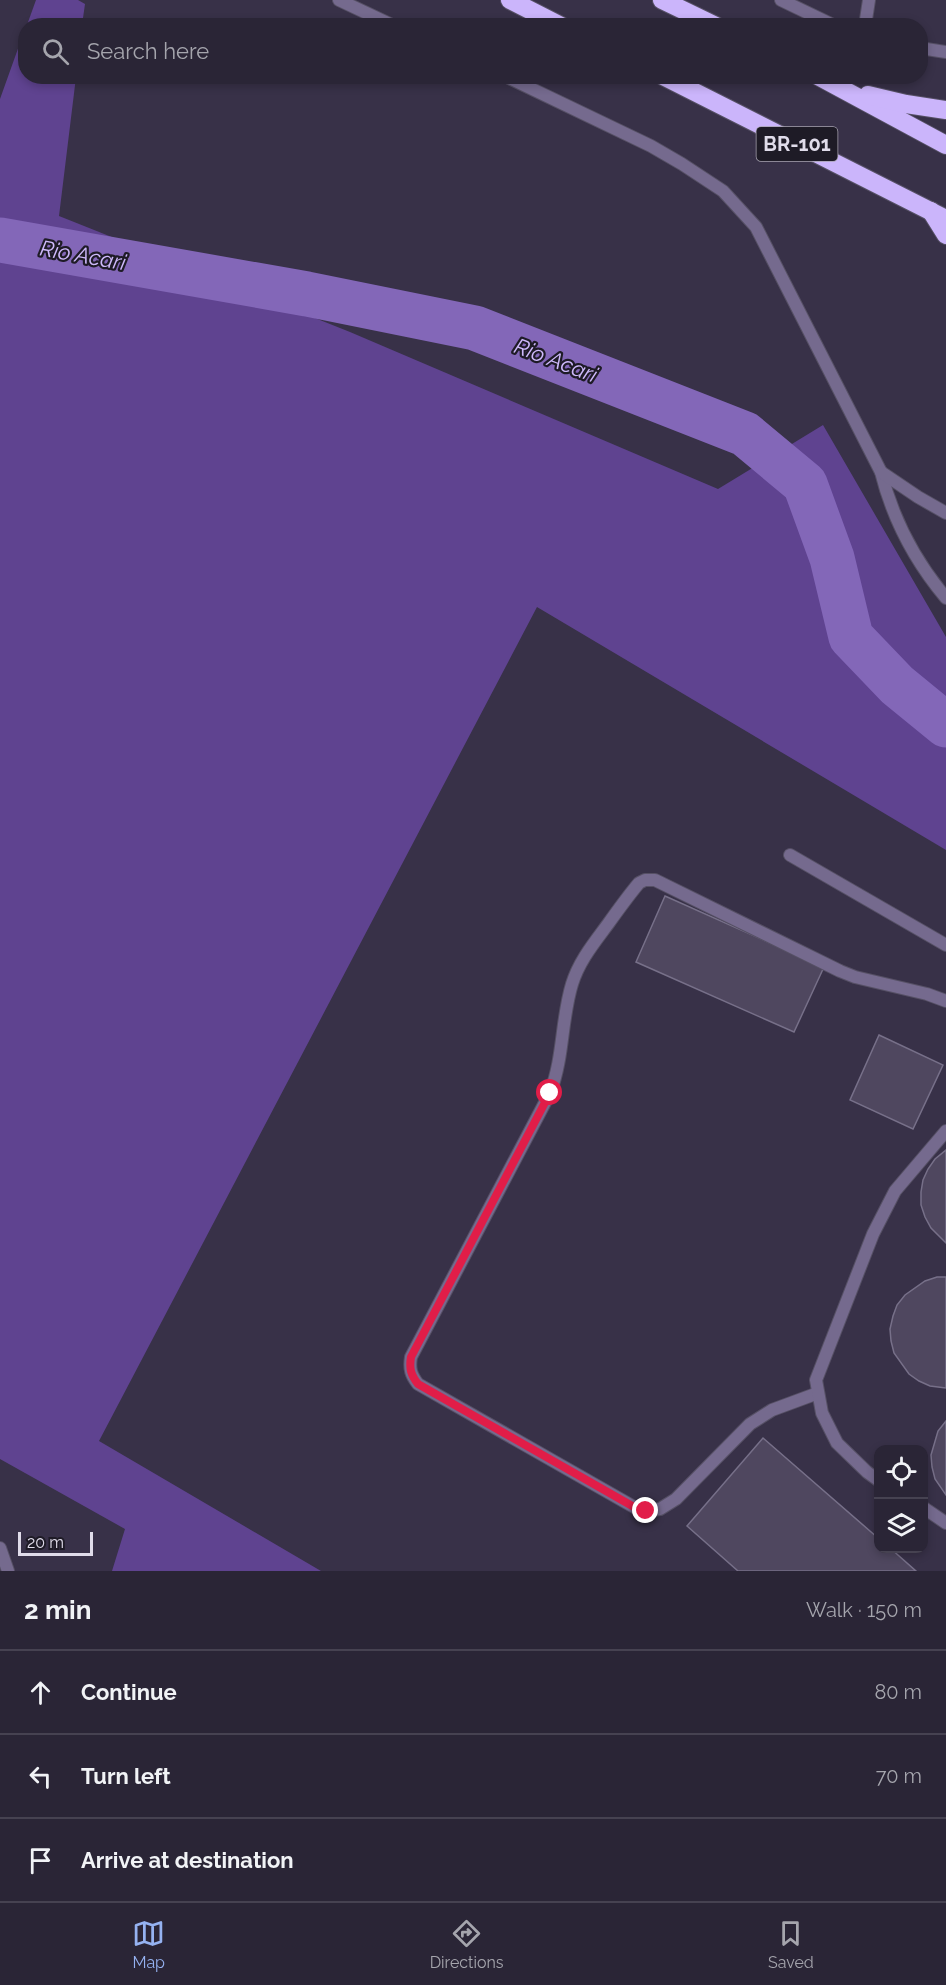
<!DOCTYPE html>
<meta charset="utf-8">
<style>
:root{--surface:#2a2536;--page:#363142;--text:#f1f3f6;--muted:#a5a5ad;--line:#464251;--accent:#95b2f1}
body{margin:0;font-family:Raleway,sans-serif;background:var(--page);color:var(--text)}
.controls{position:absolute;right:18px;bottom:18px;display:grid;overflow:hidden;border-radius:12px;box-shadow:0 3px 9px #0003}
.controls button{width:54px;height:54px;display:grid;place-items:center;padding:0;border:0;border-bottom:2px solid var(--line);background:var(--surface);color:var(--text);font:30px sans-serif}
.scale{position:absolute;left:18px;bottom:15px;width:75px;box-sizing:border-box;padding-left:6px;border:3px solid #e0dcea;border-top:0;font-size:16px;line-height:21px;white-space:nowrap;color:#e0dcea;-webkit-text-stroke:4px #1e1b26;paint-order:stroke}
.stop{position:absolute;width:18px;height:18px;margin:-14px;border:4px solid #e11d48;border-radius:50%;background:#fff}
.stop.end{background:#e11d48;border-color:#fff;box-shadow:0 2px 6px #0008}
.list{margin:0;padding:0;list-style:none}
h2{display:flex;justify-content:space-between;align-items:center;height:78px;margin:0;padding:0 24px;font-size:26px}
h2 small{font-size:20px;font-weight:400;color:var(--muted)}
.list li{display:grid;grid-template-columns:39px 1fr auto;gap:18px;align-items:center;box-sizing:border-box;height:84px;padding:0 24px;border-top:2px solid var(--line)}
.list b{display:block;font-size:22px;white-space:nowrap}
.list em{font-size:20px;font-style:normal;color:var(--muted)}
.icon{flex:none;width:33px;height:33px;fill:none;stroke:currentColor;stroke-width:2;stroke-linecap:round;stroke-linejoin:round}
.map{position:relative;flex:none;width:946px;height:1571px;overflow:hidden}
.search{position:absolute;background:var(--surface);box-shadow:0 3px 9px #0003;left:18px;right:18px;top:18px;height:66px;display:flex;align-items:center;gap:15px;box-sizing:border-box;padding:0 21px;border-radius:24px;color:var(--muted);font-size:22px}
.sheet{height:330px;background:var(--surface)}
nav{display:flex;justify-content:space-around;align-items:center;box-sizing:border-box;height:84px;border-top:2px solid var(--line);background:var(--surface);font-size:16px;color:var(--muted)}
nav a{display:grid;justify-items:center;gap:3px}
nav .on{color:var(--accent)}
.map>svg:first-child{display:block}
.green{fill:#5f4390}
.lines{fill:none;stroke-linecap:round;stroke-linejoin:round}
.river{stroke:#8367b8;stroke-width:45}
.building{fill:#4f475f;stroke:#777089;stroke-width:1.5}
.service-casing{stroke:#565065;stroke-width:14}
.minor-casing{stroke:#565065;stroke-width:14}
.tertiary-casing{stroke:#565065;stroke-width:14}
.motorway-casing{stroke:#565065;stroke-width:20}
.service{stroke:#756a8e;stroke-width:12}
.minor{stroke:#756a8e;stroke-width:12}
.tertiary{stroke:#756a8e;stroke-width:12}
.motorway{stroke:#cbb5fb;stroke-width:18}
.route{stroke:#e11d48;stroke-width:8}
.labels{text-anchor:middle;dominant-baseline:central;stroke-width:4.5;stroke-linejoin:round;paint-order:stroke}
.shield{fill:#1e1b26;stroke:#a6a2af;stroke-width:1.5}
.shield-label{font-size:20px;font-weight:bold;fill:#e0dcea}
.water-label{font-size:22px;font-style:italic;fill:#ceb9fb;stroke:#1e1b26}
</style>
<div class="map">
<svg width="946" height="1571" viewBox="0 0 946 1571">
<rect width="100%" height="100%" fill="#383148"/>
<g class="green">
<polygon points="36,0 78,0 85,4 82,25 27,25"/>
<polygon points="25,29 26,76 76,77 59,216 350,332 718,489 823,425 946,637 946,850 537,607 99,1441 321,1571 112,1571 125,1529 0,1459 0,99"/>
</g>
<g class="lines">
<polyline class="river" points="0,240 307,294 475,328 745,434 805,484 832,558 851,637 897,685 946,725"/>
</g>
<g class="building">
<polygon points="665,896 824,967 794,1032 636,962"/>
<polygon points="879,1035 943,1065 913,1129 850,1100"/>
<polygon points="946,1150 946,1243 931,1228 925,1217 921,1205 921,1192 923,1180 928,1169 935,1159"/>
<polygon points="937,1277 946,1277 946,1388 930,1386 919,1381 909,1374 894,1353 891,1341 890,1329 893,1316 897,1305 905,1295 925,1281"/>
<polygon points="946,1421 946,1495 935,1479 932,1467 931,1455 938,1431"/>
<polygon points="763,1438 878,1538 878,1548 890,1548 916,1571 738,1571 687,1526"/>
</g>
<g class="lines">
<defs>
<g id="service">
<polyline points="790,855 946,945"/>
<path d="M818,1393L772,1410L750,1424L676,1499L660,1509L646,1511L634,1507L418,1384C411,1375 409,1369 411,1357L550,1093C564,1057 561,1020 572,984C579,961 594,943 608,924C618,910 628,896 639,883L645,880H655L840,971L855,977L927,994L946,1001"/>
<polyline points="878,1480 867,1472 837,1443 822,1413 816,1380 873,1234 895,1191 946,1131"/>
<polyline points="924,1508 946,1523"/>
</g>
<g id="minor">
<polyline points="339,0 394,26"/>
<polyline points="865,26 869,0"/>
<path d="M505,76L651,146L682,164L723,191L756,227L881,472C893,520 915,561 946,598"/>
<polyline points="881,472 918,497 946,513"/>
<polyline points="0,1548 8,1571"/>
</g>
<g id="tertiary">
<polyline points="781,0 835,26"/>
<polyline points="920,48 946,52"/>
</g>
<g id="motorway">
<polyline points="510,0 561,26"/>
<polyline points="662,0 716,26"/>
<polyline points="663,76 946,219"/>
<polyline points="818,76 946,145"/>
<polyline points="868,95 906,104 946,110"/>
<polyline points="931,211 946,235"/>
</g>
</defs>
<use href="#service" class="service-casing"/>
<use href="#minor" class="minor-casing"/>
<use href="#tertiary" class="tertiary-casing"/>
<use href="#motorway" class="motorway-casing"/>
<use href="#service" class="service"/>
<use href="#minor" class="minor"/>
<use href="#tertiary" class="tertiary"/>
<use href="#motorway" class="motorway"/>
</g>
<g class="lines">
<path class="route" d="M550,1093L411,1357C409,1369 411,1375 418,1384L634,1507L646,1511"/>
</g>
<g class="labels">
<rect class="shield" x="756.5" y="127" width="81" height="34" rx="4.5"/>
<g class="shield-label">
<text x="797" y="144">BR-101</text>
</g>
<g class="water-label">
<text transform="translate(83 255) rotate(10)">Rio Acari</text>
<text transform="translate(556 360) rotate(21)">Rio Acari</text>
</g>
</g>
</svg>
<div class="controls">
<button><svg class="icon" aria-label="locate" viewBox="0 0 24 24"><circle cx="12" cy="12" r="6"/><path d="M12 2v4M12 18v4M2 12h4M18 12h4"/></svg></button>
<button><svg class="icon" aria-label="layers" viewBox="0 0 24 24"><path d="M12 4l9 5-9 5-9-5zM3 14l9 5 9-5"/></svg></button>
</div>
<div class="scale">20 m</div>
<div class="stop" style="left:550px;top:1093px"></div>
<div class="stop end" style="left:646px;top:1511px"></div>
<div class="search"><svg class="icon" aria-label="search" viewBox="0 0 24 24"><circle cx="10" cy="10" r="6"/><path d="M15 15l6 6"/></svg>Search here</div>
</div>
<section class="sheet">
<h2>2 min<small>Walk · 150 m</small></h2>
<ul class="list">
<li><svg class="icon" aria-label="ahead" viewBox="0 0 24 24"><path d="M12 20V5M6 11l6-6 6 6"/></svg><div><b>Continue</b></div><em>80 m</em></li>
<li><svg class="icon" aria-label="left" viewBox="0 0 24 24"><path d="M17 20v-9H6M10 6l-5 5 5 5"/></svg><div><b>Turn left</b></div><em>70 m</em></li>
<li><svg class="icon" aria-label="arrive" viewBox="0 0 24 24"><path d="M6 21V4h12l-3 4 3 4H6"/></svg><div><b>Arrive at destination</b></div></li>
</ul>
</section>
<nav>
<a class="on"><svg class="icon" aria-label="map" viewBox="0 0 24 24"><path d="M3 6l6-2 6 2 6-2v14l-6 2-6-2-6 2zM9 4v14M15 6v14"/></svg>Map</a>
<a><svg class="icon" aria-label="directions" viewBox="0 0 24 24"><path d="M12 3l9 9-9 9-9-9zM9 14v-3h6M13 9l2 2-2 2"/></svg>Directions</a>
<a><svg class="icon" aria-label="saved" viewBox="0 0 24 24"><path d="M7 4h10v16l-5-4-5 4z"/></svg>Saved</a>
</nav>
